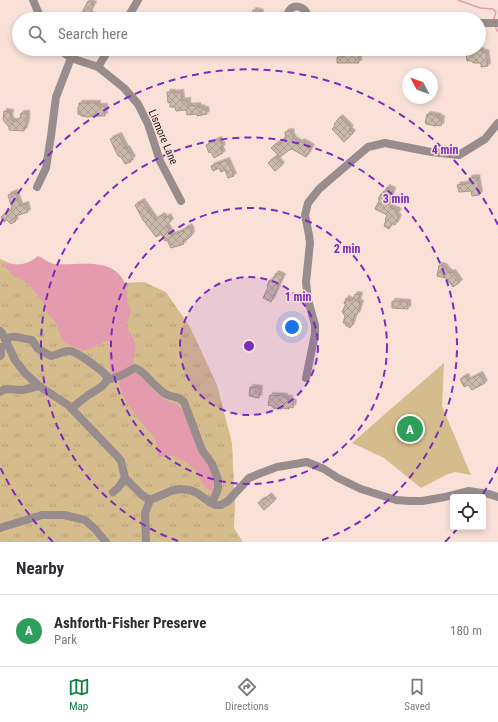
<!DOCTYPE html>
<style>
:root{--surface:#fff;--page:#f7f7f7;--text:#2b2b33;--muted:#7c7c81;--line:#e1e1e2;--accent:#0b8043}
body{margin:0;font-family:"Roboto Condensed",sans-serif;background:var(--page);color:var(--text)}
.controls{position:absolute;right:12px;bottom:12px;display:grid;overflow:hidden;border-radius:4px;box-shadow:0 2px 6px #0003}
.controls button{width:36px;height:36px;display:grid;place-items:center;padding:0;border:0;border-bottom:1px solid var(--line);background:var(--surface);color:var(--text);font:20px sans-serif}
.compass{position:absolute;left:402px;top:68px;width:36px;height:36px;border-radius:50%;background:var(--surface);box-shadow:0 2px 6px #0003;rotate:311deg}
.you{position:absolute;left:292px;top:327px;width:14px;height:14px;margin:-10px;border:3px solid #fff;border-radius:50%;background:#1a73e8;box-shadow:0 0 0 6px #1a73e833}
.badge{display:grid;place-items:center;width:26px;height:26px;border-radius:50%;background:var(--accent);color:#fff;font-size:13px;font-weight:700}
.pin{position:absolute;translate:-50% -50%;border:2px solid #fff;box-shadow:0 1px 4px #0006}
.list{margin:0;padding:0;list-style:none}
h2{display:flex;justify-content:space-between;align-items:center;height:52px;margin:0;padding:0 16px;font-size:17px}
h2 small{font-size:13px;font-weight:400;color:var(--muted)}
.list li{display:grid;grid-template-columns:26px 1fr auto;gap:12px;align-items:center;box-sizing:border-box;height:72px;padding:0 16px;border-top:1px solid var(--line)}
.list b{display:block;font-size:15px;white-space:nowrap}
.list p{margin:0;font-size:13px;white-space:nowrap;color:var(--muted)}
.list em{font-size:13px;font-style:normal;color:var(--muted)}
.icon{flex:none;width:22px;height:22px;fill:none;stroke:currentColor;stroke-width:2;stroke-linecap:round;stroke-linejoin:round}
.map{position:relative;flex:none;width:498px;height:542px;overflow:hidden}
.search{position:absolute;background:var(--surface);box-shadow:0 2px 6px #0003;left:12px;right:12px;top:12px;height:44px;display:flex;align-items:center;gap:10px;box-sizing:border-box;padding:0 14px;border-radius:22px;color:var(--muted);font-size:15px}
.sheet{height:124px;background:var(--surface)}
nav{display:flex;justify-content:space-around;align-items:center;box-sizing:border-box;height:56px;border-top:1px solid var(--line);background:var(--surface);font-size:11px;color:var(--muted)}
nav a{display:grid;justify-items:center;gap:2px}
nav .on{color:var(--accent)}
.map>svg:first-child{display:block}
.grass{fill:url(#grass-tufts)}
.park{fill:#d5bc8d}
.water{fill:#e59bae}
.lines{fill:none;stroke-linecap:round;stroke-linejoin:round}
.stream{stroke:#e59bae;stroke-width:1.5}
.building{fill:url(#building-cross-hatch);stroke:#a79587;filter:url(#shadow)}
.minor{stroke:#988c8c;stroke-width:8}
.ring{fill:none;stroke:#7b2cbf;stroke-width:2;stroke-dasharray:7 5}
.labels{text-anchor:middle;dominant-baseline:central;stroke-width:3;stroke-linejoin:round;paint-order:stroke}
.street-label{font-size:11px;fill:#231a17;stroke:#f9e1d8}
.centre{fill:#7b2cbf;stroke:#f9e1d8;stroke-width:2}
.ring-label{font-size:12px;text-anchor:middle;font-weight:bold;fill:#7b2cbf;stroke:#f9e1d8;stroke-width:3;stroke-linejoin:round;paint-order:stroke}
</style>
<div class="map">
<svg width="498" height="542" viewBox="0 0 498 542">
<defs>
<pattern id="grass-tufts" width="24" height="20" patternUnits="userSpaceOnUse"><rect width="24" height="20" fill="#d5bc8d"/><path d="M3 7l-1-3M5 7V3M7 7l1-3M15 17l-1-3M17 17v-4M19 17l1-3" fill="none" stroke="#b7a179"/></pattern>
<pattern id="building-cross-hatch" width="8" height="8" patternUnits="userSpaceOnUse"><rect width="8" height="8" fill="#cab9a9"/><path d="M0 0l8 8M0 8l8-8" fill="none" stroke="#ad9e91"/></pattern>
<filter id="shadow"><feDropShadow dx="2.5" dy="-2.5" stdDeviation="0" flood-color="#0004"/></filter>
</defs>
<rect width="100%" height="100%" fill="#f9e1d8"/>
<polygon class="grass" points="0,259 30,271 122,283 144,282 166,292 190,327 217,385 232,443 235,507 234,528 243,542 0,542"/>
<polygon class="park" points="444,363 442,406 471,475 455,472 446,475 421,488 384,458 352,443 385,414"/>
<g class="water">
<path d="M38,256C43,258 50,264 55,264C74,266 109,257 122,278C125,283 127,290 127,296C127,297 127,301 127,302C128,305 130,308 131,310L127,323L128,330L132,335L136,345L133,364L132,366L114,375L111,373L109,360L112,344L109,341H106L88,350L83,351L65,343L61,337L56,324L53,319L48,314L45,306L38,295L31,287L23,280L12,275L9,270L3,266L4,264C19,264 24,267 38,256Z"/>
<path d="M131,373H136L142,376L150,387L159,395L167,401L178,404L186,416L209,463L216,485L213,490L211,491C201,485 203,483 198,474C193,467 181,458 173,456C169,455 164,455 160,457L157,454C158,450 157,443 155,439C154,436 150,432 147,429C139,419 117,394 120,381Z"/>
</g>
<g class="lines">
<g class="stream">
<polyline points="458,0 480,8 493,9 496,12 494,19"/>
<polyline points="496,28 497,31 498,31"/>
</g>
</g>
<g class="building">
<polygon points="88,1 94,4 89,13 91,14 88,19 79,19"/>
<polygon points="253,10 261,12 260,15 268,17 268,19 251,19"/>
<polygon points="481,50 482,52 486,52 488,66 481,67 481,63 473,63 472,61 467,61 466,53"/>
<polygon points="343,55 359,55 359,63 337,63 337,57 343,57"/>
<polygon points="167,92 173,92 173,93 181,92 182,101 188,100 188,106 198,105 199,108 202,107 202,109 206,109 207,114 197,116 197,114 187,115 186,110 176,111 175,107 170,107 170,102 168,103"/>
<polygon points="79,103 98,103 97,106 105,106 105,116 95,116 88,117 81,116 81,115 78,114 78,107 79,107"/>
<polygon points="4,111 11,112 10,117 12,121 17,121 20,118 21,113 27,113 27,121 24,131 9,130 9,127 3,120"/>
<polygon points="427,114 439,116 438,118 442,118 441,126 437,125 436,126 426,124 426,123 425,123"/>
<polygon points="340,117 351,128 349,129 353,133 344,142 332,129 335,126 334,124 337,121 337,120"/>
<polygon points="291,131 292,136 294,139 300,143 302,141 312,147 306,157 292,149 289,150 280,157 271,148 277,143 278,145 282,140 286,139 285,132"/>
<polygon points="119,135 126,149 127,148 133,159 130,160 131,162 125,164 121,157 118,156 110,139"/>
<polygon points="219,139 223,147 220,148 223,153 214,158 211,152 209,153 206,145"/>
<polygon points="275,157 282,165 275,171 268,163"/>
<polygon points="227,160 234,176 228,178 225,170 221,172 219,168 213,171 211,166"/>
<polygon points="477,177 480,194 479,194 479,195 472,196 471,191 459,192 457,185 470,183 469,178"/>
<polygon points="387,187 393,190 389,203 392,204 390,207 399,211 396,215 399,217 395,225 392,223 389,229 384,226 386,220 385,220 387,215 375,209 380,199 378,199 381,194 382,194 384,191 385,192"/>
<polygon points="15,192 20,206 26,204 28,212 19,215 14,218 16,221 11,224 7,220 4,222 1,217 12,209 8,195"/>
<polygon points="142,201 155,220 162,215 165,218 168,216 171,221 166,225 172,235 183,231 183,230 189,226 191,229 192,234 190,237 188,239 183,240 184,244 171,248 167,240 165,241 161,234 156,237 143,220 135,205"/>
<polygon points="439,265 444,266 450,273 453,272 460,282 453,287 446,278 437,276"/>
<polygon points="276,273 283,276 271,302 263,298 268,287 267,286 269,281 270,280 272,281"/>
<polygon points="355,294 360,295 358,302 361,303 357,315 355,314 352,325 350,328 345,325 346,323 343,323 345,316 342,312 346,304 344,304 346,298 352,301"/>
<polygon points="392,301 408,302 408,309 392,308"/>
<polygon points="480,374 485,383 472,390 468,385 464,387 460,379 466,376 468,380"/>
<polygon points="250,387 260,388 259,398 249,396"/>
<polygon points="270,395 285,396 285,398 290,398 290,401 294,402 293,408 289,407 289,409 282,408 282,409 273,408 273,406 268,405"/>
<polygon points="269,495 274,501 264,510 258,503 263,499 264,500"/>
</g>
<g class="lines">
<g class="minor">
<polyline points="33,0 41,19"/>
<polyline points="127,19 138,0"/>
<path d="M287,19C287,1 308,4 308,19"/>
<polyline points="479,23 498,23"/>
<polyline points="59,49 71,58 98,67 124,88 138,104 148,124 160,161 181,201"/>
<polyline points="98,67 109,49"/>
<polyline points="37,187 46,168 51,136 56,97 71,58"/>
<polyline points="0,331 2,333 15,360 25,373 39,386"/>
<path d="M5,339C14,334 22,339 32,340L38,349L51,356C57,355 64,350 70,351C78,352 101,370 107,376C107,387 95,390 87,396C82,400 76,404 72,409"/>
<polyline points="0,356 1,355 1,347"/>
<polyline points="306,378 315,334 315,325 308,300 306,282 310,243 309,235 305,215 308,203 319,189 368,147 385,143 431,152 459,155 485,139 498,123"/>
<path d="M107,380L120,376L135,368C142,370 147,377 152,382C156,386 160,390 164,393C172,399 177,394 184,402L202,450L212,464L218,479V489L212,503"/>
<polyline points="0,392 5,389 23,390 39,386 68,405 117,456 121,461 125,478 118,488 113,492"/>
<polyline points="125,478 142,495 150,500 145,513 146,542"/>
<polyline points="150,500 171,491 180,489 190,490 197,493 211,503 216,505 221,505 228,501 249,478 261,473 277,467 307,462 324,469 338,478 361,489 396,500 410,501 422,501 445,497 468,491 489,494 498,497"/>
<polyline points="0,528 42,515 64,515 85,520 95,529 106,542"/>
</g>
</g>
<circle cx="249" cy="346" r="69" fill="#7b2cbf" fill-opacity=".12"/>
<g class="ring">
<circle cx="249" cy="346" r="69"/>
<circle cx="249" cy="346" r="138"/>
<path d="M178 541A208 208 0 1 1 320 541"/>
<path d="M498 467A277 277 0 0 1 481 497M458 528A277 277 0 0 1 445 542M53 542A277 277 0 0 1 0 467M0 225A277 277 0 0 1 498 225"/>
</g>
<g class="labels">
<g class="street-label">
<text transform="translate(163 137) rotate(67)">Lismore Lane</text>
</g>
</g>
<circle cx="249" cy="346" r="6" class="centre"/>
<g class="ring-label">
<text x="445" y="154">4 min</text>
<text x="396" y="203">3 min</text>
<text x="347" y="253">2 min</text>
<text x="298" y="301">1 min</text>
</g>
</svg>
<div class="controls">
<button><svg class="icon" aria-label="locate" viewBox="0 0 24 24"><circle cx="12" cy="12" r="6"/><path d="M12 2v4M12 18v4M2 12h4M18 12h4"/></svg></button>
</div>
<svg class="compass" viewBox="-18 -18 36 36"><path d="M0-13l5 13h-10z" fill="#e53935"/><path d="M0 13l5-13h-10z" fill="#7c7c81"/></svg>
<div class="you"></div>
<div class="pin badge" style="left:410px;top:429px;background:#2e9e5b">A</div>
<div class="search"><svg class="icon" aria-label="search" viewBox="0 0 24 24"><circle cx="10" cy="10" r="6"/><path d="M15 15l6 6"/></svg>Search here</div>
</div>
<section class="sheet">
<h2>Nearby<small></small></h2>
<ul class="list">
<li><span class="badge" style="background:#2e9e5b">A</span><div><b>Ashforth-Fisher Preserve</b><p>Park</p></div><em>180 m</em></li>
</ul>
</section>
<nav>
<a class="on"><svg class="icon" aria-label="map" viewBox="0 0 24 24"><path d="M3 6l6-2 6 2 6-2v14l-6 2-6-2-6 2zM9 4v14M15 6v14"/></svg>Map</a>
<a><svg class="icon" aria-label="directions" viewBox="0 0 24 24"><path d="M12 3l9 9-9 9-9-9zM9 14v-3h6M13 9l2 2-2 2"/></svg>Directions</a>
<a><svg class="icon" aria-label="saved" viewBox="0 0 24 24"><path d="M7 4h10v16l-5-4-5 4z"/></svg>Saved</a>
</nav>
